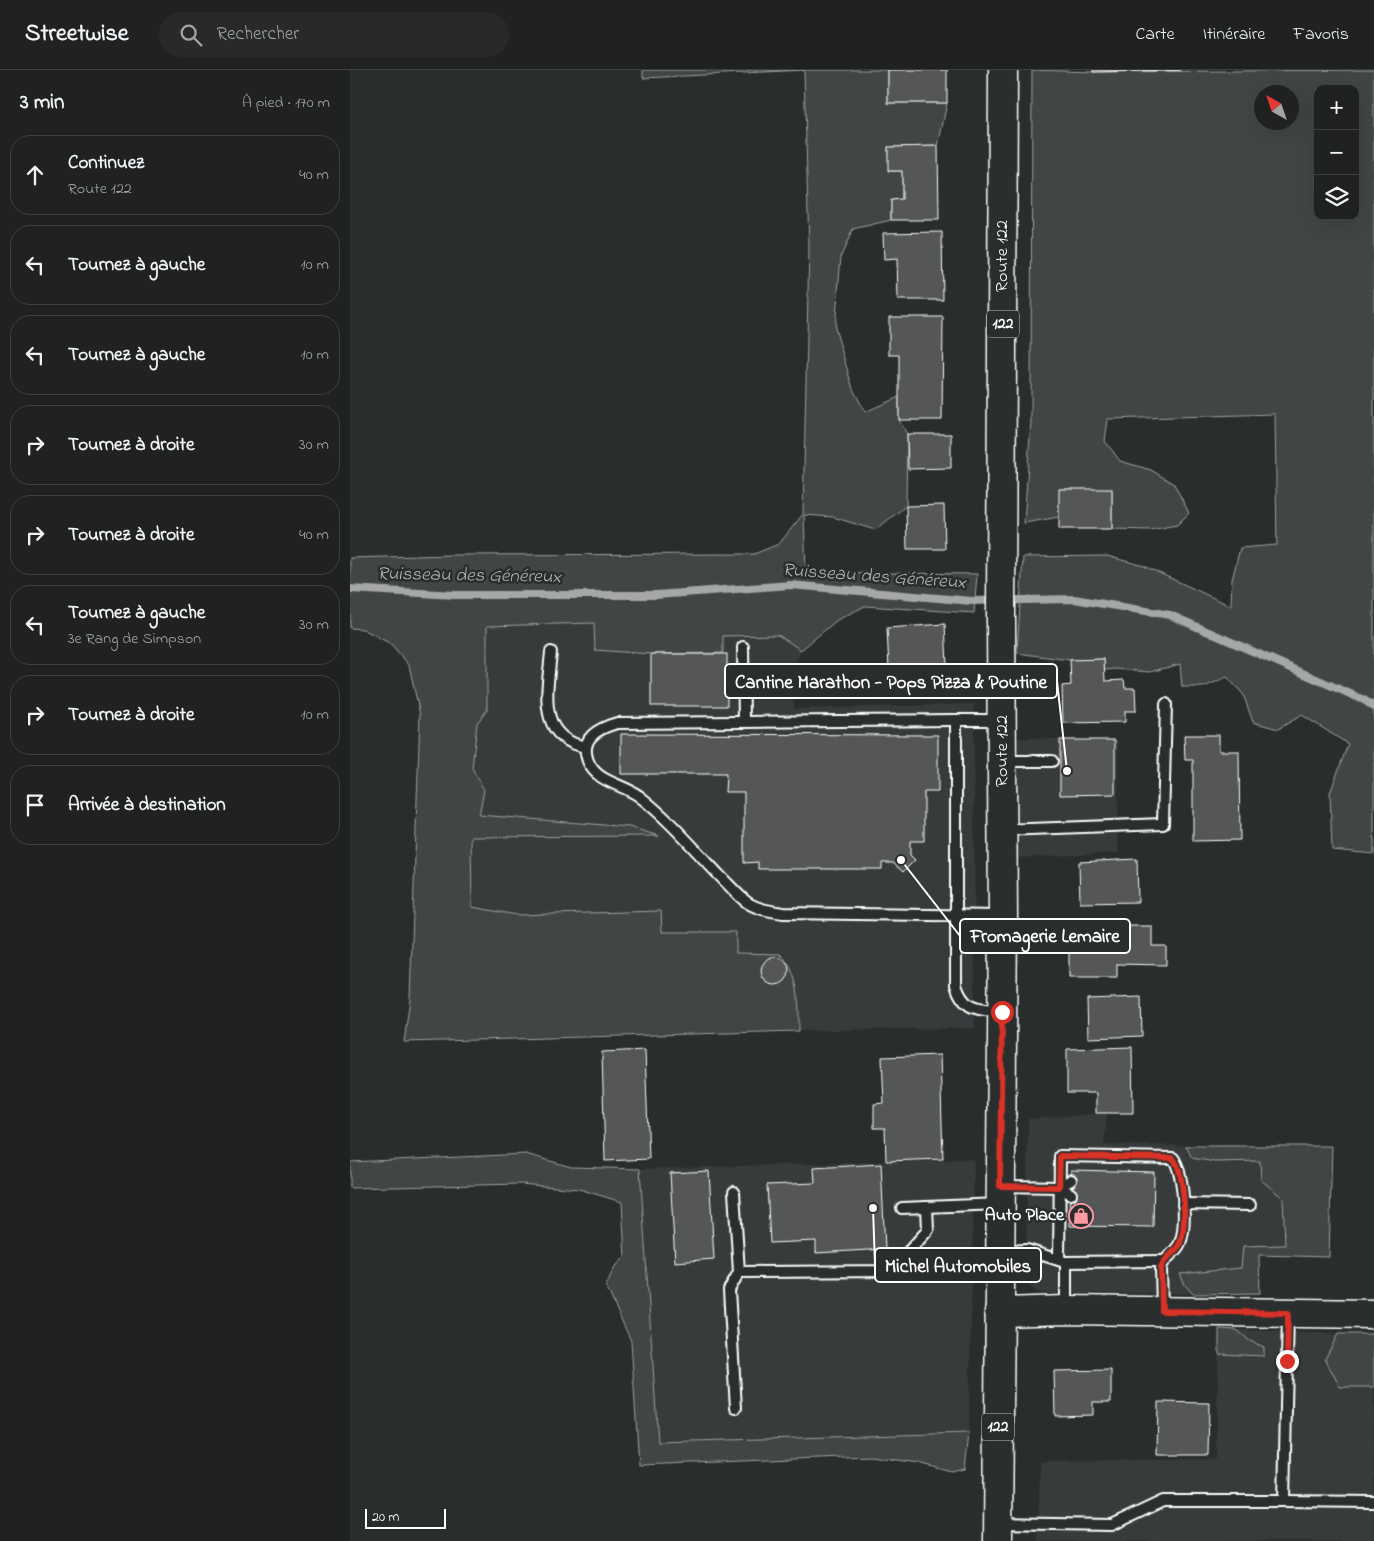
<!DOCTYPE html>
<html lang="fr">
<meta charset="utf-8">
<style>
:root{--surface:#202222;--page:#282a2a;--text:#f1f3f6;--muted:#a2a4a5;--line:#3d3f40}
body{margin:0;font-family:"Indie Flower",sans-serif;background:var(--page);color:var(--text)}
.controls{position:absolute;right:15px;top:15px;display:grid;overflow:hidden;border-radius:10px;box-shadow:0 5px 20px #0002}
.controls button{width:45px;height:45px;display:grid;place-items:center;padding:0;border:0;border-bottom:1px solid var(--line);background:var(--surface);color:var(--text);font:25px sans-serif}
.compass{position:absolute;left:904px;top:15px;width:45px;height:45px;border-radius:50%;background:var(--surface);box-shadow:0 5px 20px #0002;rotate:320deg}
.scale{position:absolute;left:15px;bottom:12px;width:81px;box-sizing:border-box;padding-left:5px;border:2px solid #fff;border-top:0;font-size:14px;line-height:18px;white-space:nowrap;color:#fff;-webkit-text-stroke:4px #2a2d2e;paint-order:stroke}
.stop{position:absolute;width:15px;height:15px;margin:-11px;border:4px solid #d93025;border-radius:50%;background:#fff}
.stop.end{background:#d93025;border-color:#fff;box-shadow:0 1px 5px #0008}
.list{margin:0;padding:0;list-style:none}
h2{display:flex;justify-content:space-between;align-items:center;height:65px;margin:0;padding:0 20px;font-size:21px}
h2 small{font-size:16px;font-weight:400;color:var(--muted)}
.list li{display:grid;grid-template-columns:32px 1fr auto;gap:15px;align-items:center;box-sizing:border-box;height:80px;margin:0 10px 10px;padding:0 10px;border:1px solid var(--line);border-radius:20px}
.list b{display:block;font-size:19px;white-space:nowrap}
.list p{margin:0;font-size:16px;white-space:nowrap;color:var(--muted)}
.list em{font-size:16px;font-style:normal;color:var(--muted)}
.icon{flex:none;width:28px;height:28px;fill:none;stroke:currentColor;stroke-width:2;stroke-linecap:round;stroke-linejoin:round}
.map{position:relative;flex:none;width:1024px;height:1471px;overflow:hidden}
header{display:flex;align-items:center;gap:30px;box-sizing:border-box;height:70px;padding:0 25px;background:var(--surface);border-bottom:1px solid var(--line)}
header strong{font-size:24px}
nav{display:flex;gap:28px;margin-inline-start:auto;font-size:18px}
.search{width:350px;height:45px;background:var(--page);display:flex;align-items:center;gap:12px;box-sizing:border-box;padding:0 18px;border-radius:28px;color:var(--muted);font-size:19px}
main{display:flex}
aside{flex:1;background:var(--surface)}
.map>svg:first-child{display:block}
.built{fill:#373a3b}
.green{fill:#414445;stroke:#a0a2a2;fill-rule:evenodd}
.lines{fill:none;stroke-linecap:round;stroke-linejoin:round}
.stream{stroke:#a6a7a7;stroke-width:8}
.building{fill:#555758;stroke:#fff}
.lane-casing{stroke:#fff;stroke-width:14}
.secondary-casing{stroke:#fff;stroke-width:31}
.primary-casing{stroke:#fff;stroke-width:31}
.lane{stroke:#2a2d2e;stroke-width:10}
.secondary{stroke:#2a2d2e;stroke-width:28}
.primary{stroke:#2a2d2e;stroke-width:28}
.route{stroke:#d93025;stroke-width:6}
.labels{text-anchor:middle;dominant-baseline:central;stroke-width:5;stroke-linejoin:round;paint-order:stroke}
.shield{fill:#2a2d2e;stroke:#bfc0c0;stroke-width:1}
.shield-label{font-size:16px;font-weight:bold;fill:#fff}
.street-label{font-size:18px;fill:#fff;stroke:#2a2d2e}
.poi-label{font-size:18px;font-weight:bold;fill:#fff;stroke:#2a2d2e;text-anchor:end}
.water-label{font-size:19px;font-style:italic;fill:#b4b6b6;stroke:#2a2d2e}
.leader{fill:none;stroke:#fff;stroke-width:2}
.callout-dot{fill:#fff;stroke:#2a2d2e;stroke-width:2}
.callout{fill:#2a2d2e;stroke:#fff;stroke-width:2}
.callout-label{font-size:19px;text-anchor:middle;font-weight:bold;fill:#fff}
</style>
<header>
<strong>Streetwise</strong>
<div class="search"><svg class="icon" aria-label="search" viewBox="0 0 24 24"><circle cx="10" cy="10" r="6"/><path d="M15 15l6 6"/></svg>Rechercher</div>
<nav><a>Carte</a><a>Itinéraire</a><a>Favoris</a></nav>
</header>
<main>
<aside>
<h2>3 min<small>À pied · 170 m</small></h2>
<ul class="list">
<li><svg class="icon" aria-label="ahead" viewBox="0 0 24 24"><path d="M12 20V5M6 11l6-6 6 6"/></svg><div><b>Continuez</b><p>Route 122</p></div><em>40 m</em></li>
<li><svg class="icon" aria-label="left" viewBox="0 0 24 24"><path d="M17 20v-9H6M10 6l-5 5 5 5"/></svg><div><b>Tournez à gauche</b></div><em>10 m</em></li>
<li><svg class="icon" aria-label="left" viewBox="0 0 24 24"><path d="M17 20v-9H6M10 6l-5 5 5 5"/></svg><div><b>Tournez à gauche</b></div><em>10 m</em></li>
<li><svg class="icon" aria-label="right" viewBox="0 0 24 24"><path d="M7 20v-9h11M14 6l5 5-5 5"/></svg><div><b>Tournez à droite</b></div><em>30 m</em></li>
<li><svg class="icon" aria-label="right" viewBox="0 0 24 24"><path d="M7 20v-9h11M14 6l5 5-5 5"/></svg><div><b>Tournez à droite</b></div><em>40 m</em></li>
<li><svg class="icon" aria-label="left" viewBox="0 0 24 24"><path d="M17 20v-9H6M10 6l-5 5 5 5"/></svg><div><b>Tournez à gauche</b><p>3e Rang de Simpson</p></div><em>30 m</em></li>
<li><svg class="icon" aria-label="right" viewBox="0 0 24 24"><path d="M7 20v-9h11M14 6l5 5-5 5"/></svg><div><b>Tournez à droite</b></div><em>10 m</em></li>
<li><svg class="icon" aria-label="arrive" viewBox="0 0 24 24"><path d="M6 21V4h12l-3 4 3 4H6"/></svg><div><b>Arrivée à destination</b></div></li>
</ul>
</aside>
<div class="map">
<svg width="1024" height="1471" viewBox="0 0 1024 1471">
<rect width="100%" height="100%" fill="#2a2d2e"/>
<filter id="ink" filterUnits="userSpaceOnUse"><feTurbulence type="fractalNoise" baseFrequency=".02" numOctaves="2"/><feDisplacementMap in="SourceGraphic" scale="10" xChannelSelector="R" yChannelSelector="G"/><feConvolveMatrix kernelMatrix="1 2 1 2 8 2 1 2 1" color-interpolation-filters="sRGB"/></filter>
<g filter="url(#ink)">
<g class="built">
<polygon points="453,445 454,493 460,522 487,550 451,580 440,607 445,639 624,634 625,958 353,962 54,972 116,485 404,484 429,474"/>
<polygon points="668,668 768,671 768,783 666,788"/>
<polygon points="757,1043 754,1075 982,1076 979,1187 909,1185 910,1223 694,1224 687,1222 681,1217 676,1204 678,1049"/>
<polygon points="624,1089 619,1363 308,1372 290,1099"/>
<polygon points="869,1259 988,1264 976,1289 990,1317 1024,1317 1024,1471 688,1471 690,1391 866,1389"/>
</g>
<g class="green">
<polygon points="293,0 454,0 293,8"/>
<path d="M454,0H538V33H597L588,76L538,77L539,101H552V129L541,130V150L503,159L491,186L485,258L503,319L515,342L549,327V350L557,364L556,436L525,460L483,447L454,445L456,502L627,504L624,543L515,536L487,550L451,580L428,565L373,566V583L301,584L245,580L244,553L137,556V640L127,653L122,698L134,720L129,745L279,757L309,766L121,767L122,837L167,845L311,841L312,862H386V883L430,884C450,902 449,934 449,961L54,972L60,929L70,645L59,595L41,574L13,559L0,558V488L100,485L404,484L429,474L453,444L459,178Z"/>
<path d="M682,0L743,2L1024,0V784L982,780L980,723L998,674L952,645L928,659L903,652L893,624L877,607L854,617H832L830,594L800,602L766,599L754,600V589L720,590L667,583L673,487L757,486L794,496L881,536L882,510L890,478L927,475L925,344L758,349L755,371L770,391L801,400L824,414L839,443L827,455L800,460L762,459V420L710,419L709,447L674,453L681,351ZM968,19H1005V146H968ZM912,22H942V52H912Z"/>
<polygon points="836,1076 982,1076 979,1187 909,1185 910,1223 843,1224 835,1215 830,1204 891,1198 893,1176 935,1175 933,1128 911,1110 910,1091 865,1092 842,1088"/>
<polygon points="176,1084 221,1097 290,1099 308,1372 619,1363 615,1399 602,1402 569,1393 520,1386 289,1395 281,1271 256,1216 264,1198 275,1187 272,1132 229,1119 170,1114 0,1118 0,1092"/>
<polygon points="869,1259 887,1260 900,1271 914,1277 914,1286 869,1284"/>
<polygon points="988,1264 1024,1264 1024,1317 990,1317 975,1289"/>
</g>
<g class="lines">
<polyline class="stream" points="0,519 105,525 306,525 441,515 622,531 724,529 820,545 1014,630 1024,637"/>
</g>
<g class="building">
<rect x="538" y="0" width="59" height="33"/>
<polygon points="743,0 831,0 743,2"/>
<polygon points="588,76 589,150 541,150 541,130 552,129 552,101 538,101 538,77"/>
<polygon points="592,162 593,230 548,230 547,189 534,190 533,163"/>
<polygon points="539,247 593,247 592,350 549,350 549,285 539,285"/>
<polygon points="557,364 601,364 601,398 558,399"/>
<rect x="709" y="419" width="53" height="40"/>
<polygon points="594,435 595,479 557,479 556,436"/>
<polygon points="595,554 597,595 539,599 537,558"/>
<rect x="301" y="584" width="76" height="52"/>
<polygon points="754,589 755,611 774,610 775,618 785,618 786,641 775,641 775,652 713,653 712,616 721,615 720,590"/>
<polygon points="271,664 588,665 588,722 574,722 574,771 560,771 560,785 565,790 553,802 543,793 532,793 532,799 408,799 408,792 394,793 394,722 375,722 376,704 271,704"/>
<polygon points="834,665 869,665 869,681 889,681 890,770 843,771 843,690 835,690"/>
<polygon points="710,670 765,670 765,724 710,725"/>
<polygon points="787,789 788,832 730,833 729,792"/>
<polygon points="719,856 802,856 802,876 816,876 816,895 767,894 767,908 719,908"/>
<circle cx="425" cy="901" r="14"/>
<polygon points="791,927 792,966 738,968 737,929"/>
<polygon points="782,977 783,1043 746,1043 746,1023 717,1023 717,979"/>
<polygon points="295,980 299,1089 255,1091 252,982"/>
<polygon points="590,985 593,1089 536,1091 535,1058 524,1058 524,1034 534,1033 532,987"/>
<polygon points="531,1094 535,1179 466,1183 466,1171 420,1173 417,1115 465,1113 464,1098"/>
<polygon points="721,1100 804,1102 803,1157 720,1156"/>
<polygon points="359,1101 364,1189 325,1192 320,1103"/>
<polygon points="761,1300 761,1332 743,1332 743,1345 705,1346 704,1301"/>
<polygon points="808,1332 859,1333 858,1385 807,1385"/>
</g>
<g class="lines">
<defs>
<g id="lane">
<polyline points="393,577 394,652"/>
<path d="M201,582C198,619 185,668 236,677"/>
<path d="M606,650L267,653C249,658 229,668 238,691C247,713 271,713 289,726C319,749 344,779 370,806C378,814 386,823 394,830C404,839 421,841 433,843L652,846"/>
<polyline points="653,691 702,691"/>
<polyline points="654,760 813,754 816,634"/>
<path d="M650,942C626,939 614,940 606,915V650H652"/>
<polyline points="653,1116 709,1117"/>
<polyline points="384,1122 389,1202 379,1220 386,1338"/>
<polyline points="721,1124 709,1117 721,1110"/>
<polyline points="833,1134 900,1135"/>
<polyline points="552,1138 649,1134"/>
<polyline points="651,1181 677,1180 715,1192"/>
<path d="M709,1190L710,1086L823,1088C834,1103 837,1156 830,1173C826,1183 814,1187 811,1198L812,1239"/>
<polyline points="389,1202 541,1201 578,1160 577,1137"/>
<polyline points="716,1239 716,1192 813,1191"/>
<polyline points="934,1431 1024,1432"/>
<polyline points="648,1453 762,1455 813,1431 934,1431 938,1244"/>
</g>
<polyline id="secondary" points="649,1242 716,1240 1024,1244"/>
<polyline id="primary" points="648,1471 653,846 651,551 653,0"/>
</defs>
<use href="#lane" class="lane-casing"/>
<use href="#secondary" class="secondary-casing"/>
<use href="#primary" class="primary-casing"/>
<use href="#lane" class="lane"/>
<use href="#secondary" class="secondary"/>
<use href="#primary" class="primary"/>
</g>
</g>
<g class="lines" filter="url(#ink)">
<path class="route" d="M652,942L650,1116L709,1117L710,1086L823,1088C835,1103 837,1156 830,1173C826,1183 814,1187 811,1198L812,1241L938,1243L937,1291"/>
</g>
<defs>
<symbol id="shop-ring" viewBox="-11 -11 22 22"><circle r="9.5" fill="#2a2d2e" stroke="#ff9aa2" stroke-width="1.5"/><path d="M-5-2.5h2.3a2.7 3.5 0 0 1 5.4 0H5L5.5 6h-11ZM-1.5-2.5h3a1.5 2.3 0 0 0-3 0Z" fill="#ff9aa2"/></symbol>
</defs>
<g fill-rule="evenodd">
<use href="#shop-ring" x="717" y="1132" width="28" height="28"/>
</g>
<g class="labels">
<g class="shield">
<rect x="637" y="240.5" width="32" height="27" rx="4"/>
<rect x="632" y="1343.5" width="32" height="27" rx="4"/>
</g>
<g class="shield-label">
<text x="653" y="254">122</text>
<text x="648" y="1357">122</text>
</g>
<g class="street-label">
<text transform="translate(653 186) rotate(-90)">Route 122</text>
<text transform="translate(653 681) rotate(-90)">Route 122</text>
</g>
<g class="poi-label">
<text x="714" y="1146">Auto Place</text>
</g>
<g class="water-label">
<text transform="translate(119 506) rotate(1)">Ruisseau des Généreux</text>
<text transform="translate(524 507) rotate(4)">Ruisseau des Généreux</text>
</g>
</g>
<path class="leader" d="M717 701L707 611M551 790L610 866M523 1138L525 1195"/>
<g class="callout-dot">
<circle cx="717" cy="701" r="5"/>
<circle cx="551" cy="790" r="5"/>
<circle cx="523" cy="1138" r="5"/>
</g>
<g class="callout">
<rect x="375" y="594" width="332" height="34" rx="5"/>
<rect x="610" y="849" width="170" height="34" rx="5"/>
<rect x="525" y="1178" width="166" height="34" rx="5"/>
</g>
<g class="callout-label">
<text x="541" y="618">Cantine Marathon - Pops Pizza &amp; Poutine</text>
<text x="695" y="872">Fromagerie Lemaire</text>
<text x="608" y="1202">Michel Automobiles</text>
</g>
</svg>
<div class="controls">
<button>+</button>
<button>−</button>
<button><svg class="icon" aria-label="layers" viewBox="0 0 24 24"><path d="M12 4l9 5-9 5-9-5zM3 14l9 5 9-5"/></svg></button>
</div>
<svg class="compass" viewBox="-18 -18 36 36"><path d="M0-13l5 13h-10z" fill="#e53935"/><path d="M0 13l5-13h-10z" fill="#a2a4a5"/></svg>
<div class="scale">20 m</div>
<div class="stop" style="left:652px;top:942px"></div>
<div class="stop end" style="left:937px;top:1291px"></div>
</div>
</main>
